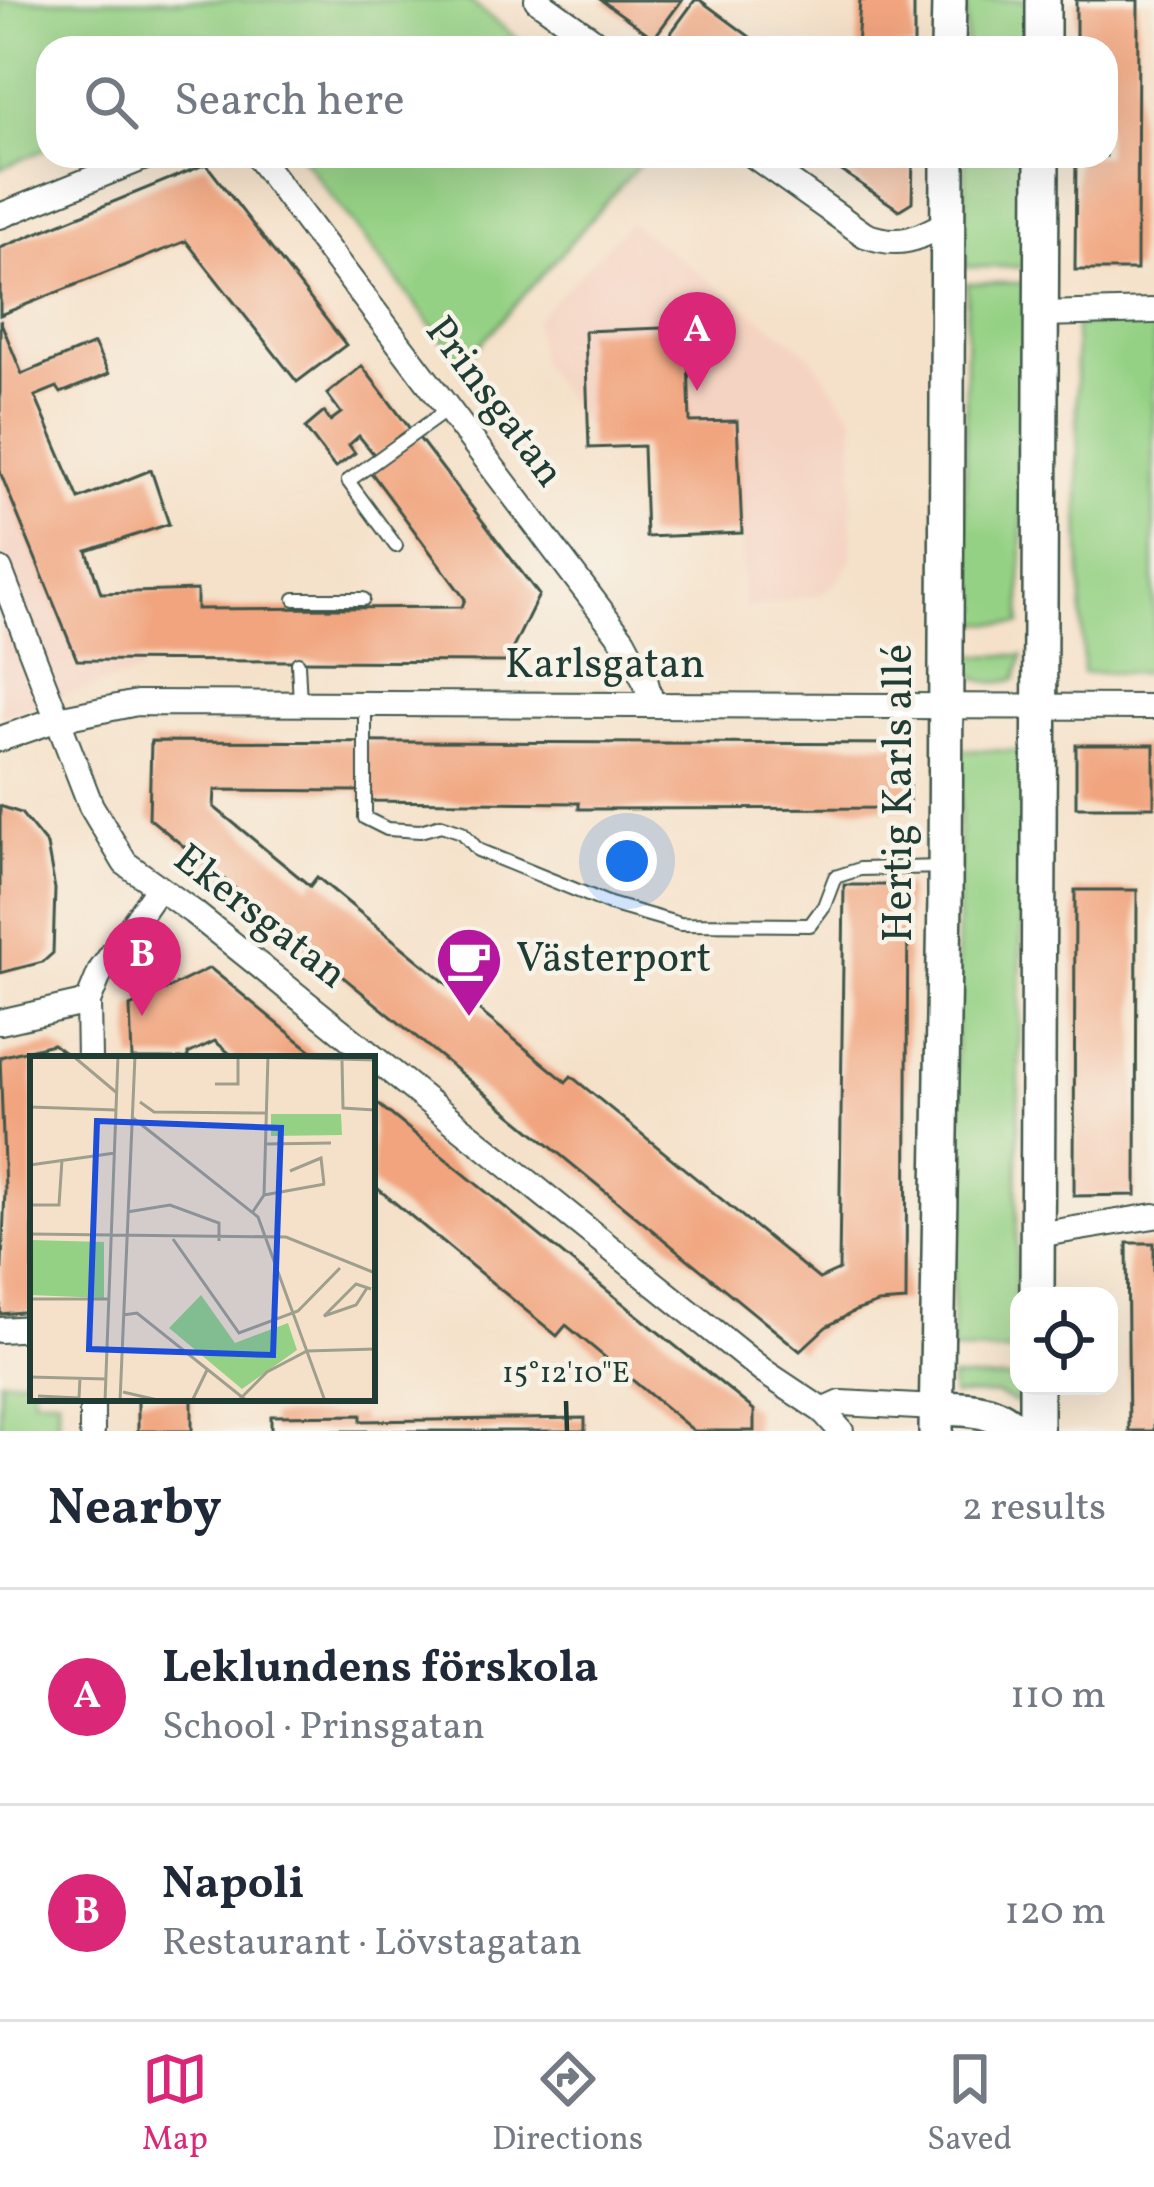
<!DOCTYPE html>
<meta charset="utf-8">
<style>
:root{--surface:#fff;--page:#f2f2f3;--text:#1f2937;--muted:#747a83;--line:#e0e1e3;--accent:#db2777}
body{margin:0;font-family:Vollkorn,serif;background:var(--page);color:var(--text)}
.controls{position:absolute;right:36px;bottom:36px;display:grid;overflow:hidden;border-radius:24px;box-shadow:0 12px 48px #0002}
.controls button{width:108px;height:108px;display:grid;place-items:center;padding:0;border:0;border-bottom:3px solid var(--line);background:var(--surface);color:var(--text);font:60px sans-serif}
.you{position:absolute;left:627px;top:861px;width:42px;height:42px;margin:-30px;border:9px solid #fff;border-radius:50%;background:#1a73e8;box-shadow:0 0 0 18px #1a73e833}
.badge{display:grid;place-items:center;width:78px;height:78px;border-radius:50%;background:var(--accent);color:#fff;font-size:39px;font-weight:700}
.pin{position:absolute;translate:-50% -99px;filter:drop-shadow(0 3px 6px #0008)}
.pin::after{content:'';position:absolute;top:63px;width:42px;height:36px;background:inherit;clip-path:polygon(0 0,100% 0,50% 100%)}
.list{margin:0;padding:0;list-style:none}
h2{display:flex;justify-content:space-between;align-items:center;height:156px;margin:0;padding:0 48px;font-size:51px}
h2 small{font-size:39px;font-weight:400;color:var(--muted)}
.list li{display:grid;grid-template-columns:78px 1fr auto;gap:36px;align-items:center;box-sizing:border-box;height:216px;padding:0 48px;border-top:3px solid var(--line)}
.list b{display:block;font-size:45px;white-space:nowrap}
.list p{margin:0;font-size:39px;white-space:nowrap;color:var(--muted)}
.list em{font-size:39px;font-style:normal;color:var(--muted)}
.icon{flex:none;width:66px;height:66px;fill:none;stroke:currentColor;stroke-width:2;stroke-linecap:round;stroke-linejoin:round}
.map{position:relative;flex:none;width:1154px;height:1431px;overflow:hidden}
.search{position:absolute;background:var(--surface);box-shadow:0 12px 48px #0002;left:36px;right:36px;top:36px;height:132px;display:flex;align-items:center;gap:30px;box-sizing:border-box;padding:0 42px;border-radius:36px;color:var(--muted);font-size:45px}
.sheet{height:588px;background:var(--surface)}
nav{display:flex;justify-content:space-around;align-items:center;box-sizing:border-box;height:168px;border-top:3px solid var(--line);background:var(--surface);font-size:33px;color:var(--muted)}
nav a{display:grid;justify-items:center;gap:6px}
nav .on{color:var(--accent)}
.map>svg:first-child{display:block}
.built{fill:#f5d3c2}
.green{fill:#95d185;stroke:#5a875c;stroke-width:3}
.building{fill:#f1a47e}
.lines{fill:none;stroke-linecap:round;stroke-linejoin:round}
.lane-casing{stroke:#3f564a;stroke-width:16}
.street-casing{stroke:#3f564a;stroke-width:28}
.secondary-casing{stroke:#3f564a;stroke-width:38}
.lane{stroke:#fff;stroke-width:12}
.street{stroke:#fff;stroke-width:24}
.secondary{stroke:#fff;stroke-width:33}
.ticks{fill:none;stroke:#1f3d34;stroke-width:4.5}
.labels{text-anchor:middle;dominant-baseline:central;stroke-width:9;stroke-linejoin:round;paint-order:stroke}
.street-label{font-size:42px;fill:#1f3d34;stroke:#f7f3e8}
.poi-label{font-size:42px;fill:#1f3d34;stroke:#f7f3e8;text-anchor:start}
.inset-road{fill:none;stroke:#9f9f8d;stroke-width:3}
.view{fill:#1d4ed8;fill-opacity:0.15;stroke:#1d4ed8;stroke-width:6}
.inset-edge{fill:none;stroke:#1f3d34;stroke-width:6}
.ticks-label{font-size:30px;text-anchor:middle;fill:#1f3d34;stroke:#f7f3e8;stroke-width:9;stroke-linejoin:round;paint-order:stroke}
</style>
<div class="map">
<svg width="1154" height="1431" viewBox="0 0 1154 1431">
<rect width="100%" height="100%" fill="#f7f3e8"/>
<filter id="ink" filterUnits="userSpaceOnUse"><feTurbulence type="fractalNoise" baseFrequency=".00833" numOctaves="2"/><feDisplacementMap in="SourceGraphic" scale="24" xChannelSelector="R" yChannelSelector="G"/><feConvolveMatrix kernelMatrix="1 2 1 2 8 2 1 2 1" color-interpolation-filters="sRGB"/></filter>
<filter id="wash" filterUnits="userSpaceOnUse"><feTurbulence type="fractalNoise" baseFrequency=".004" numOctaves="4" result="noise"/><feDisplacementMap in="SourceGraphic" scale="48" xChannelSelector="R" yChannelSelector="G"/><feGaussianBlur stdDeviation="2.7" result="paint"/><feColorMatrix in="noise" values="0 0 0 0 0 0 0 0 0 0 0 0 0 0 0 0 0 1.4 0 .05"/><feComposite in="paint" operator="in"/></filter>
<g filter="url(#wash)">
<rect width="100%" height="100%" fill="#f5e1c9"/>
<g class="built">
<polygon points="630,222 808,353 854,417 851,558 840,580 820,595 744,609 741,534 646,537 643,446 589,448 588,428 540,364 535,320"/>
<polygon points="0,306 142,672 0,715"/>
</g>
<g class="green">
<polygon points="0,0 468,0 529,48 48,48 48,148 0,169"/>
<rect x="966" y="0" width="60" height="48"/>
<polygon points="301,156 647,156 462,365"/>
<rect x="965" y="156" width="60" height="111"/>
<polygon points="967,283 1025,283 1021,624 963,623"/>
<polygon points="1075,324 1154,324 1154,673 1083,673"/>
<path d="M1023,655L1016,679C996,685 977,685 965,667L963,656Z"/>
<polygon points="960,750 1024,751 1015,1352 952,1351"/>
<polygon points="33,1378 33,1398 58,1398 58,1431 0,1431 0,1380"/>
<polygon points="951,1378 1018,1379 1019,1404 996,1394 952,1395"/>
</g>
<g id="blocks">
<g class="building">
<polygon points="601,0 682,0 654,38"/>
<polygon points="695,0 700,0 765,48 666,48 662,45"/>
<polygon points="860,0 914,0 914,48 857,48"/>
<polygon points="1076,0 1138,0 1137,270 1075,270 1076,156 1106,156 1106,48 1076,48"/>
<polygon points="830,156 913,156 912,202 899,210 827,161"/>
<polygon points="206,164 346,345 297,382 186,241 0,315 0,248"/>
<polygon points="0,320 22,374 94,344 109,374 61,393 57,387 35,396 79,499 151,470 169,524 87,551 101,593 197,590 197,609 462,607 465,599 370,471 416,434 539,595 506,662 77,660 0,472"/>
<polygon points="687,327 690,422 737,421 742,533 646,537 643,446 589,448 585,331"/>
<polygon points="362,366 411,430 376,457 359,436 349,445 355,453 335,468 305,428 324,412 330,421 341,413 327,394"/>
<polygon points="151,741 910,744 909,808 579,809 579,803 360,801 359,791 215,790 214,807 310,886 317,877 566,1082 571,1076 819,1279 839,1270 844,885 908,885 906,1301 878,1303 855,1311 826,1327 800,1351 149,818"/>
<rect x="1076" y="745" width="78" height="62"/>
<polygon points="0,806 21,813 47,845 55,889 53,953 43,962 0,973"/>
<polygon points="1075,890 1137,890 1136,1195 1074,1196"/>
<polygon points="210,968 299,1041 322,1059 236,1059 215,1041 188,1054 188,1059 132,1059 130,1007"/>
<polygon points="53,1044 73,1059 33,1059 33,1311 0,1314 5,1190 0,1057"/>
<polygon points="372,1099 754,1410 754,1431 694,1431 566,1325 557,1336 372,1184"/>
<polygon points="1127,1243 1154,1243 1154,1431 1129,1431"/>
<rect x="138" y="1398" width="54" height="33"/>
<polygon points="361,1415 361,1421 585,1418 585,1431 271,1431 271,1416"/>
</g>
</g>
</g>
<g filter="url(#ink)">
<use href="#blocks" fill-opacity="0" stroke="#3f564a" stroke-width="3"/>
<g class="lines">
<defs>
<g id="lane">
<polyline points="396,546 348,481 447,410"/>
<polyline points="295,599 363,599"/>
<polyline points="298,663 300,703"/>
<polyline points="365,704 365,818 387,829 420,831 441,825 462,832 478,850 610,904 680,924 810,925 824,906 835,877 860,869 944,867"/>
</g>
<g id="street">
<polyline points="537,0 604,48"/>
<polyline points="257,156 623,640 646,683 652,705"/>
<path d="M754,156L865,235C899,248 917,239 948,222"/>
<polyline points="0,216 148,156"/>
<polyline points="1042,314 1154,311"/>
<polyline points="0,570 91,806 125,863 193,912 763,1371 823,1411 841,1431"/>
<polyline points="0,739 58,719 137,703 1154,707"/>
<polyline points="0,1022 88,1002"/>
<polyline points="89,1059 88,1002 101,970 158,888"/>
<polyline points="1037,1235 1154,1216"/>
<polyline points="0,1330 33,1328"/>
<polyline points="823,1411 841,1403 936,1408"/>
<polyline points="92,1431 92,1398"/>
</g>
<g id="secondary">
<polyline points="948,48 949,0"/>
<polyline points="1043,48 1043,0"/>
<polyline points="1037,1296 1042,156"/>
<polyline points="1036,1386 1036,1431"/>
<path d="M936,1408C963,1409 997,1407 1015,1431"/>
<polyline points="936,1431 945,897 948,156"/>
</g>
</defs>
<use href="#lane" class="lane-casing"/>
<use href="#street" class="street-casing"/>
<use href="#secondary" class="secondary-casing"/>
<use href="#lane" class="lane"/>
<use href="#street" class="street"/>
<use href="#secondary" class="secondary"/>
</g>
</g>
<path class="ticks" d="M566,1401L567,1431"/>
<defs>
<symbol id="cafe-pin" viewBox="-11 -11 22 30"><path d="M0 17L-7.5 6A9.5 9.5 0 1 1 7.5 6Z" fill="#b5179e" stroke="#f7f3e8"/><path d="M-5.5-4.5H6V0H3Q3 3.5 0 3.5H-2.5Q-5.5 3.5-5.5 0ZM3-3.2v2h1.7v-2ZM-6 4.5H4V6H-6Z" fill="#fff"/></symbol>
</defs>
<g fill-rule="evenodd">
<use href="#cafe-pin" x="431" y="922" width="76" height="104"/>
</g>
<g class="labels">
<g class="street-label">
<text transform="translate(493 403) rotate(53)">Prinsgatan</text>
<text x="605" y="666">Karlsgatan</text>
<text transform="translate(900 793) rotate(-90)">Hertig Karls allé</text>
<text transform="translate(259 918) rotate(38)">Ekersgatan</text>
</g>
<g class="poi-label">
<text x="516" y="960">Västerport</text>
</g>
</g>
<g transform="translate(30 1056)">
<rect width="345" height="345" fill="#f5e1c9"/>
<path d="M241,58H311L312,79L241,80ZM0,184L74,186V242L0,239ZM171,239L205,287L258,267L267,294L212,333L139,272Z" fill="#95d185"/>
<path class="inset-road" d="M43,0L87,37M194,0L345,4M312,4L313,52L345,54M185,28H208V0M110,46L124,56L236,57M0,51L86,54M103,62L228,161L295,345M235,88L301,87M0,109L85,97M260,115L291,102L294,128M234,139L295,128M0,149H29L32,104M97,156L140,149L189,167V185M222,157L234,139L238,0M0,178L256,181L345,217M143,183L209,277L268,255L310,212M337,232L326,249L294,260L326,228L341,233M0,243H79M93,259L107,257L217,345M0,321L76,323M93,336L132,345M8,340L49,342L50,322M75,345L88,0M90,345L105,0M162,345L178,312M208,345L237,316L277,295L345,293"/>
<path class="view" d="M67,65L251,72L243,299L59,293Z"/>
<rect width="345" height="345" class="inset-edge"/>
</g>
<g class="ticks-label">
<text x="566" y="1382">15°12'10"E</text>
</g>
</svg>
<div class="controls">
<button><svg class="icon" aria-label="locate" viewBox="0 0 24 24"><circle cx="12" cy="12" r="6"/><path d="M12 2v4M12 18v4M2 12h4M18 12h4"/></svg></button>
</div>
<div class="you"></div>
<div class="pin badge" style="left:697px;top:391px">A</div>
<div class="pin badge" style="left:142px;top:1016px">B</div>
<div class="search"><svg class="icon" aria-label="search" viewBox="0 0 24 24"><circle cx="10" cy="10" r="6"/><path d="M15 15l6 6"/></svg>Search here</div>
</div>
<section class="sheet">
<h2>Nearby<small>2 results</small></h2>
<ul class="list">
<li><span class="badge">A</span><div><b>Leklundens förskola</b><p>School · Prinsgatan</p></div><em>110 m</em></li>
<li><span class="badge">B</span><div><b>Napoli</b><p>Restaurant · Lövstagatan</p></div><em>120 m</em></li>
</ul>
</section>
<nav>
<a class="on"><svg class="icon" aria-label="map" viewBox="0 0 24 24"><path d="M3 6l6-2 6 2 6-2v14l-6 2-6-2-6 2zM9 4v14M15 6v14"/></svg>Map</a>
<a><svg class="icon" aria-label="directions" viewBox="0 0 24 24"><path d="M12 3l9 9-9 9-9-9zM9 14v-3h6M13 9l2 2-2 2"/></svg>Directions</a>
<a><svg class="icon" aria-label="saved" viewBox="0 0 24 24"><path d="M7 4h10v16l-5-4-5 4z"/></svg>Saved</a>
</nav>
